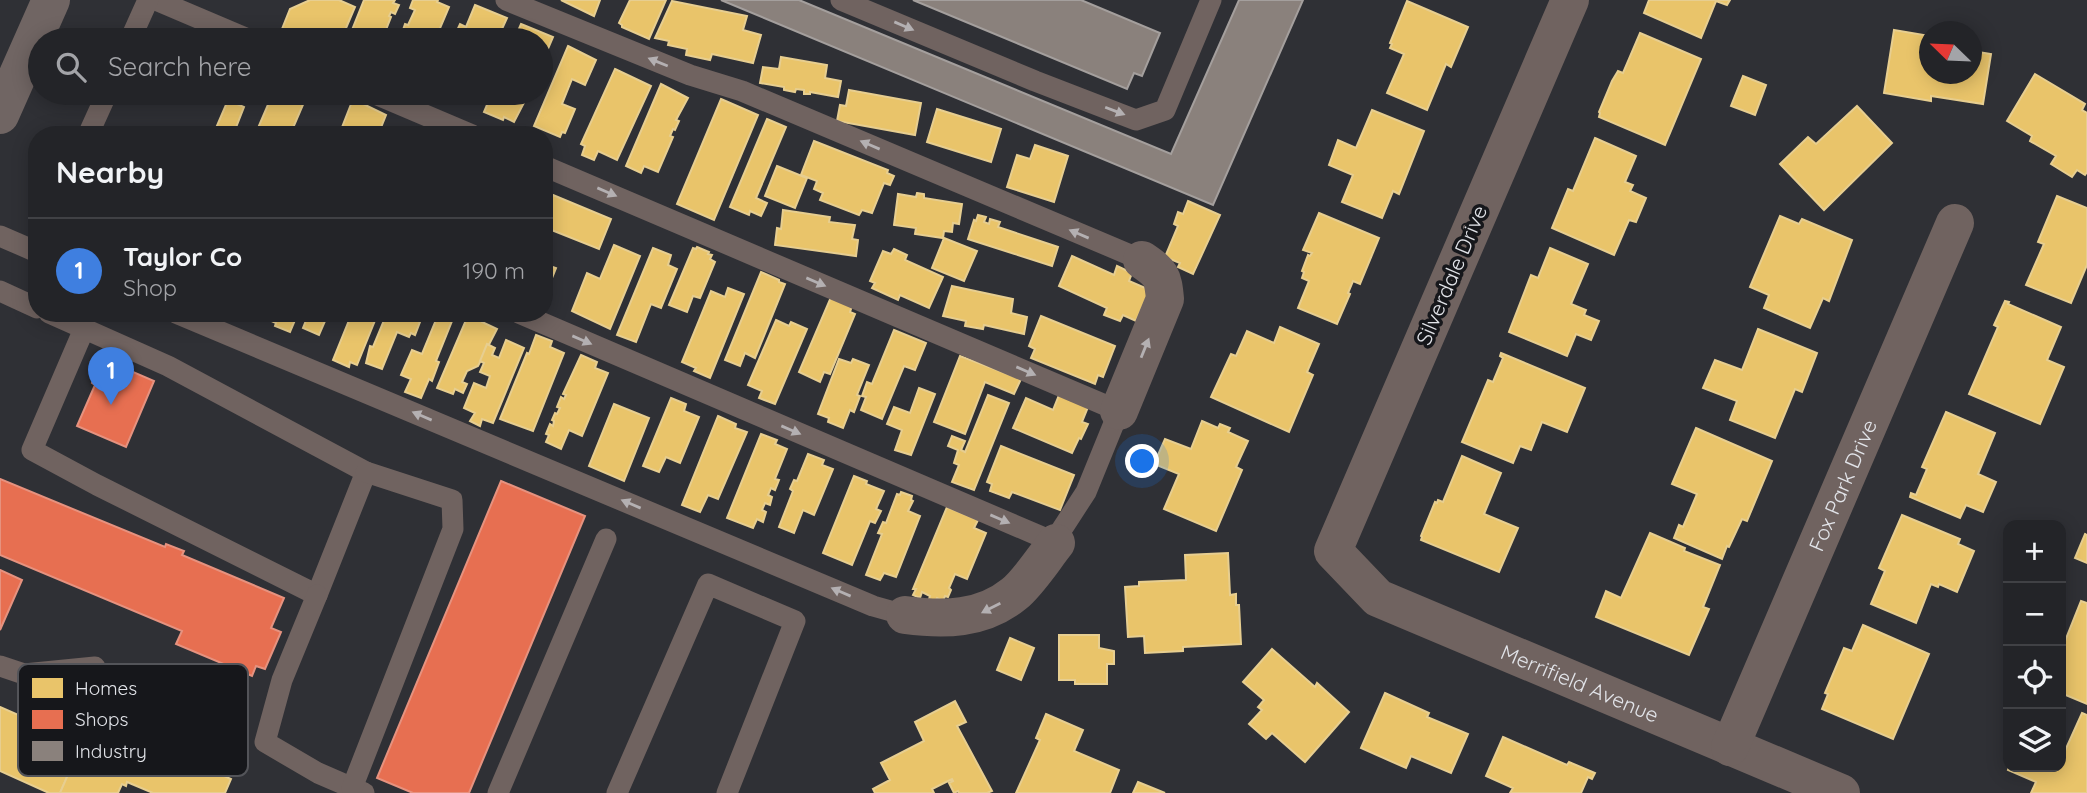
<!DOCTYPE html>
<meta charset="utf-8">
<style>
:root{--surface:#232428;--page:#2f3034;--text:#f1f3f6;--muted:#a3a4a8;--line:#404145;--accent:#0b8043}
body{margin:0;font-family:Quicksand,sans-serif;background:var(--page);color:var(--text)}
.controls{position:absolute;right:21px;bottom:21px;display:grid;overflow:hidden;border-radius:14px;box-shadow:0 4px 18px #0003}
.controls button{width:63px;height:63px;display:grid;place-items:center;padding:0;border:0;border-bottom:2px solid var(--line);background:var(--surface);color:var(--text);font:35px sans-serif}
.compass{position:absolute;left:1919px;top:21px;width:63px;height:63px;border-radius:50%;background:var(--surface);box-shadow:0 4px 18px #0003;rotate:293deg}
.you{position:absolute;left:1143px;top:462px;width:24px;height:24px;margin:-18px;border:5px solid #fff;border-radius:50%;background:#1a73e8;box-shadow:0 0 0 10px #1a73e833}
.badge{display:grid;place-items:center;width:46px;height:46px;border-radius:50%;background:var(--accent);color:#fff;font-size:23px;font-weight:700}
.pin{position:absolute;translate:-50% -58px;filter:drop-shadow(0 2px 4px #0008)}
.pin::after{content:'';position:absolute;top:37px;width:24px;height:21px;background:inherit;clip-path:polygon(0 0,100% 0,50% 100%)}
.list{margin:0;padding:0;list-style:none}
h2{display:flex;justify-content:space-between;align-items:center;height:91px;margin:0;padding:0 28px;font-size:30px}
h2 small{font-size:23px;font-weight:400;color:var(--muted)}
.list li{display:grid;grid-template-columns:46px 1fr auto;gap:21px;align-items:center;box-sizing:border-box;height:105px;padding:0 28px;border-top:2px solid var(--line)}
.list b{display:block;font-size:26px;white-space:nowrap}
.list p{margin:0;font-size:23px;white-space:nowrap;color:var(--muted)}
.list em{font-size:23px;font-style:normal;color:var(--muted)}
.icon{flex:none;width:38px;height:38px;fill:none;stroke:currentColor;stroke-width:2;stroke-linecap:round;stroke-linejoin:round}
.map{position:relative;flex:none;width:2087px;height:793px;overflow:hidden}
.search{position:absolute;background:var(--surface);box-shadow:0 4px 18px #0003;left:28px;top:28px;width:525px;height:77px;display:flex;align-items:center;gap:18px;box-sizing:border-box;padding:0 24px;border-radius:38px;color:var(--muted);font-size:26px}
.panel{position:absolute;background:var(--surface);box-shadow:0 4px 18px #0003;left:28px;top:126px;width:525px;height:196px;border-radius:28px}
.map>svg:first-child{display:block}
.homes{fill:#e9c46a;stroke:#e7ce90;stroke-width:2}
.shops{fill:#e76f51;stroke:#e6927f;stroke-width:2}
.industry{fill:#8a817c;stroke:#a49f9d;stroke-width:2}
.lines{fill:none;stroke-linecap:round;stroke-linejoin:round}
.lane{stroke:#706360;stroke-width:21}
.street{stroke:#706360;stroke-width:38}
.primary{stroke:#706563;stroke-width:38}
.oneway{fill:#b4b0b2}
.labels{text-anchor:middle;dominant-baseline:central;stroke-width:7;stroke-linejoin:round;paint-order:stroke}
.street-label{font-size:21px;fill:#e2e4e9;stroke:#16171b}
.key{fill:#16171b;stroke:#535459;stroke-width:2}
.key-label{font-size:19px;fill:#e2e4e9}
</style>
<div class="map">
<svg width="2087" height="793" viewBox="0 0 2087 793">
<rect width="100%" height="100%" fill="#2f3035"/>
<g class="homes">
<polygon points="310,0 339,0 355,7 341,40 278,39 290,9"/>
<polygon points="364,0 395,0 393,3 399,5 395,14 391,12 389,16 391,17 382,40 348,40"/>
<polygon points="413,0 438,0 437,2 449,7 435,40 402,40 405,31 403,30 405,24 408,25 415,10 410,8"/>
<polygon points="561,0 600,0 594,16"/>
<polygon points="630,0 666,0 649,39 622,27 622,25 619,23"/>
<polygon points="1649,0 1730,0 1727,5 1716,1 1701,38 1644,13"/>
<polygon points="672,1 747,16 743,30 761,35 753,63 712,54 710,60 686,55 687,49 668,45 669,41 655,38"/>
<polygon points="1407,1 1468,27 1451,67 1446,64 1427,110 1387,93 1404,54 1390,48 1392,44 1390,43"/>
<polygon points="475,5 507,18 497,40 453,39 460,24 466,27"/>
<polygon points="521,24 553,37 541,65 541,40 514,40"/>
<polygon points="1894,30 1930,36 1930,74 1972,74 1972,51 1991,54 1983,104 1931,96 1931,101 1884,93"/>
<polygon points="1640,33 1701,59 1665,145 1599,117 1600,113 1599,112 1612,81 1618,71 1623,73"/>
<polygon points="568,46 596,60 585,85 572,79 562,104 575,109 565,133 562,132 560,137 534,126"/>
<polygon points="781,57 827,65 825,78 841,81 838,97 810,92 810,94 804,94 804,90 796,89 795,92 784,90 784,87 760,83 763,67 779,69"/>
<polygon points="615,69 651,86 617,160 598,151 594,160 582,155 585,146 581,144"/>
<polygon points="2035,74 2085,104 2082,110 2087,113 2087,172 2085,175 2077,170 2072,177 2051,164 2056,156 2030,141 2032,136 2007,121"/>
<polygon points="1743,76 1766,85 1755,115 1731,106"/>
<polygon points="661,84 688,98 676,120 679,121 675,130 673,129 670,136 673,137 658,172 644,166 641,173 626,166"/>
<polygon points="849,90 921,103 915,135 837,121 840,105 846,106"/>
<polygon points="273,93 308,93 290,135 255,135"/>
<polygon points="492,93 529,93 514,122 504,117 503,120 484,112"/>
<polygon points="353,99 386,115 378,135 339,135"/>
<polygon points="721,99 758,115 714,220 677,204"/>
<polygon points="228,100 244,107 233,135 213,135"/>
<polygon points="1857,106 1892,143 1824,210 1780,164 1808,137 1816,144"/>
<polygon points="937,109 1001,129 991,162 927,142"/>
<polygon points="1372,110 1424,131 1399,194 1393,191 1382,218 1342,202 1353,175 1329,165 1338,140 1356,148"/>
<polygon points="767,119 786,127 756,198 767,203 761,216 750,211 749,215 730,207"/>
<polygon points="1595,138 1636,156 1625,182 1633,185 1630,191 1646,198 1636,222 1629,220 1614,255 1552,228 1568,189 1573,191"/>
<polygon points="814,141 888,170 887,173 894,176 890,185 884,183 872,213 862,210 859,215 820,200 823,193 814,189 817,181 801,175"/>
<polygon points="1035,145 1068,156 1054,202 1007,187 1017,155 1030,159"/>
<polygon points="777,166 807,178 795,208 765,196"/>
<polygon points="917,193 924,194 924,198 962,204 959,224 953,223 952,232 944,231 943,238 915,234 916,228 894,225 898,194 916,197"/>
<polygon points="553,195 611,219 599,249 544,227 544,216"/>
<polygon points="2057,196 2087,208 2087,265 2071,303 2026,285 2044,244 2038,242"/>
<polygon points="1188,201 1220,215 1193,274 1178,267 1180,263 1165,257 1178,226 1174,224 1178,212 1183,214"/>
<polygon points="783,210 830,217 829,222 855,225 852,239 858,240 856,256 775,245 777,228 781,229"/>
<polygon points="1319,213 1379,238 1360,284 1353,281 1348,293 1350,294 1337,324 1298,308 1309,281 1302,278 1304,272 1302,271 1308,255 1310,256 1312,253 1303,250"/>
<polygon points="978,215 986,217 984,222 989,224 990,219 1000,222 998,227 1058,247 1052,266 968,239 974,220 976,221"/>
<polygon points="1780,216 1799,224 1802,219 1852,240 1829,301 1823,298 1810,328 1764,308 1769,295 1750,287"/>
<polygon points="944,238 977,251 964,281 932,268"/>
<polygon points="614,245 640,256 610,329 572,311 587,273 600,279"/>
<polygon points="697,247 709,252 708,254 712,255 710,259 715,262 700,298 693,296 687,312 669,305 693,248 696,249"/>
<polygon points="653,248 671,255 668,265 677,269 661,308 651,304 636,342 617,335"/>
<polygon points="1550,248 1588,264 1571,304 1586,310 1584,315 1599,321 1591,340 1576,334 1567,356 1509,332 1531,275 1538,278"/>
<polygon points="894,249 907,255 905,260 943,277 929,308 900,295 898,300 872,288 875,283 870,281 883,251 891,254"/>
<polygon points="1072,256 1114,275 1117,266 1132,273 1129,281 1150,290 1136,321 1123,315 1120,321 1104,315 1107,308 1059,286"/>
<polygon points="544,264 556,268 544,298"/>
<polygon points="761,272 779,280 779,282 785,284 755,358 745,353 740,366 725,360"/>
<polygon points="952,286 1013,299 1011,313 1027,317 1024,334 984,325 983,329 965,326 966,321 943,316"/>
<polygon points="728,288 744,294 710,378 694,371 696,368 682,362 711,291 725,297"/>
<polygon points="831,297 852,306 850,312 855,314 830,374 824,372 820,382 799,372"/>
<polygon points="2005,301 2009,302 2008,304 2061,327 2047,360 2064,367 2040,424 1969,394 1998,327 1994,325"/>
<polygon points="271,313 298,313 290,332 275,326 276,323 269,320"/>
<polygon points="309,313 339,313 337,318 328,314 319,335 303,328"/>
<polygon points="352,313 378,313 357,365 350,362 349,367 333,360"/>
<polygon points="387,313 419,313 416,320 420,322 415,335 411,333 409,337 397,332 382,369 366,363 370,346 373,347"/>
<polygon points="469,313 483,319 482,322 497,329 478,366 467,371 462,382 467,384 463,393 455,389 453,394 437,388"/>
<polygon points="438,315 452,321 436,361 439,362 432,381 429,379 421,398 405,392 411,379 401,375 412,350 422,354"/>
<polygon points="1041,316 1115,346 1103,377 1098,375 1095,384 1031,358 1035,349 1029,346"/>
<polygon points="776,320 789,326 791,322 807,329 775,404 759,398 762,391 748,385"/>
<polygon points="1280,327 1319,344 1307,372 1313,375 1289,432 1211,397 1231,354 1236,356 1247,331 1274,343"/>
<polygon points="1758,329 1817,353 1802,392 1795,389 1775,438 1730,420 1737,401 1703,388 1715,360 1742,370"/>
<polygon points="894,330 926,343 915,370 904,366 882,419 861,410 866,397 862,396 867,382 872,384"/>
<polygon points="536,335 552,341 550,347 564,353 533,431 500,419 527,353 529,354"/>
<polygon points="506,340 524,348 493,423 482,419 480,426 470,421 475,413 464,408 474,383 486,388 490,376 480,372 484,363 480,361 487,344 495,348 492,355 499,358"/>
<polygon points="1501,353 1585,388 1567,432 1542,422 1531,450 1520,446 1513,463 1462,442 1488,380 1493,382 1503,358 1500,356"/>
<polygon points="581,355 597,362 595,368 608,373 582,436 569,430 561,449 546,442 549,435 546,434 550,424 553,426 554,421 552,420 555,413 557,414 560,408 557,407 561,397 564,399 566,395 563,394"/>
<polygon points="960,356 1021,379 1014,394 985,382 965,434 934,422"/>
<polygon points="839,359 851,363 853,359 869,365 857,395 860,396 854,412 850,410 843,428 828,422 829,418 818,414"/>
<polygon points="919,388 935,394 911,455 895,450 902,430 887,424 894,407 910,413"/>
<polygon points="988,395 1009,403 974,490 952,482 959,465 954,463 958,450 948,446 952,436 965,441 961,450 965,452"/>
<polygon points="1059,395 1088,407 1082,422 1088,424 1081,439 1079,438 1072,453 1013,428 1026,398 1053,410"/>
<polygon points="671,398 686,404 684,411 699,417 680,463 666,457 659,472 643,466"/>
<polygon points="614,404 649,418 624,481 589,466"/>
<polygon points="1946,412 1995,433 1978,474 1996,482 1983,512 1966,505 1960,518 1910,497 1911,493 1916,495 1927,469 1922,467"/>
<polygon points="718,416 736,424 735,428 747,432 718,499 708,495 700,512 682,505"/>
<polygon points="1202,421 1218,428 1220,424 1230,428 1228,432 1248,441 1236,467 1242,470 1216,531 1164,509 1179,474 1154,464 1165,439 1191,449"/>
<polygon points="1696,428 1772,461 1747,521 1742,519 1729,547 1727,546 1722,559 1674,538 1679,525 1683,527 1697,494 1672,484"/>
<polygon points="761,434 777,440 775,444 787,449 775,479 779,480 775,490 771,488 768,495 772,497 770,505 765,503 762,510 766,512 763,522 757,519 753,528 727,518"/>
<polygon points="1001,446 1074,475 1060,510 1012,492 1009,498 990,491 992,484 987,482"/>
<polygon points="808,454 824,460 822,465 833,469 814,515 803,510 794,533 779,527 793,491 790,489 794,480 797,481"/>
<polygon points="1462,456 1501,473 1484,514 1518,528 1499,572 1421,540 1422,537 1421,536 1435,502 1437,503 1438,500 1443,502"/>
<polygon points="854,476 867,481 866,484 884,491 876,509 881,511 875,523 870,521 852,565 823,553"/>
<polygon points="901,492 912,496 911,500 913,501 908,511 920,516 896,577 884,573 880,580 866,575 882,534 878,533 883,522 886,523 897,494 900,495"/>
<polygon points="947,507 978,520 974,528 986,533 967,579 955,574 949,588 951,590 948,597 945,596 943,601 937,598 935,602 929,599 930,596 922,592 920,598 913,595 916,589 913,589"/>
<polygon points="1902,515 1960,539 1958,544 1974,551 1957,592 1939,584 1938,587 1931,584 1916,623 1871,604 1885,571 1879,568"/>
<polygon points="1650,533 1685,548 1684,551 1720,565 1703,607 1709,609 1689,655 1596,617 1606,591 1621,598"/>
<polygon points="2085,534 2087,535 2087,563 2075,558"/>
<polygon points="1228,553 1230,595 1236,594 1236,605 1239,605 1241,644 1183,647 1183,651 1145,653 1144,636 1128,637 1125,587 1139,586 1139,582 1186,580 1185,555"/>
<polygon points="2081,601 2087,603 2087,704 2061,693 2061,645 2063,646"/>
<polygon points="1863,625 1929,654 1893,739 1822,709 1828,694 1825,693 1844,648 1852,651"/>
<polygon points="1059,635 1099,635 1099,648 1114,651 1114,664 1107,664 1107,684 1075,684 1075,680 1059,680"/>
<polygon points="1010,638 1034,648 1021,680 997,670"/>
<polygon points="1272,649 1315,687 1317,683 1349,712 1305,762 1272,733 1266,739 1249,724 1262,710 1258,707 1264,700 1243,682"/>
<polygon points="1385,693 1429,713 1427,717 1468,734 1451,773 1411,756 1406,768 1361,748"/>
<polygon points="955,701 966,722 957,726 992,791 987,793 959,793 958,791 954,793 949,783 953,781 952,779 932,789 934,793 875,793 873,789 890,780 881,763 924,741 915,722"/>
<polygon points="0,707 82,743 60,793 49,793 0,771"/>
<polygon points="2082,713 2087,715 2087,793 2031,793 2036,782 2008,770 2009,767 2061,767 2061,752 2064,753"/>
<polygon points="1046,714 1083,730 1074,751 1119,770 1110,793 1016,793 1040,740 1036,738"/>
<polygon points="105,723 231,779 225,793 153,793 127,782 126,786 122,784 118,793 60,793 77,754 89,759"/>
<polygon points="1503,737 1567,765 1569,762 1595,773 1592,779 1588,777 1581,793 1510,793 1513,788 1486,776"/>
<polygon points="1138,782 1165,793 1133,793"/>
</g>
<g class="shops">
<polygon points="104,355 120,362 119,366 154,381 126,447 77,426 95,385 92,383"/>
<polygon points="0,479 165,547 166,544 184,551 182,555 284,598 271,628 281,632 265,669 256,666 252,676 176,644 182,631 0,555"/>
<polygon points="501,481 585,516 469,793 413,793 377,778"/>
<polygon points="0,570 22,580 0,630"/>
</g>
<g class="industry">
<polygon points="721,0 799,0 1171,154 1239,0 1303,0 1213,205"/>
<polygon points="913,0 1081,0 1160,33 1142,76 1134,73 1127,89"/>
</g>
<g class="lines">
<g class="lane">
<polyline points="156,0 250,40"/>
<polyline points="506,0 690,75 742,91 1142,260"/>
<polyline points="841,0 1035,81 1136,120 1165,110 1211,0"/>
<polyline points="130,40 148,0"/>
<polyline points="373,93 472,135"/>
<polyline points="88,135 107,93"/>
<polyline points="0,236 37,252"/>
<polyline points="0,291 37,308"/>
<polyline points="49,313 168,366 366,472 317,595 97,485 32,450 84,329"/>
<polyline points="176,313 873,606 905,615"/>
<polyline points="519,313 1056,543 1062,529 1086,492 1119,411 544,166"/>
<polyline points="317,595 282,680 265,742 318,773 364,793"/>
<polyline points="0,666 24,674 95,667"/>
<polyline points="352,788 453,529 452,500 366,472"/>
<polyline points="498,793 606,539"/>
<polyline points="617,793 708,584 795,621 727,793"/>
</g>
<g class="street">
<path id="s1" d="M1570,0L1333,551L1378,598L1841,793"/>
<path d="M1119,411L1165,299C1163,276 1161,273 1142,260"/>
<path d="M905,615C944,620 982,620 1014,594C1028,583 1044,558 1056,543"/>
<path id="s2" d="M1730,747L1955,223"/>
</g>
<polyline class="primary" points="0,115 51,0"/>
</g>
<defs><path id="oneway-solid" d="M-6-.8H1V-3.2L6.5 0L1 3.2V.8H-6Z" transform="scale(1.75)"/></defs>
<g class="oneway">
<use href="#oneway-solid" transform="translate(904 26) rotate(23)"/>
<use href="#oneway-solid" transform="translate(658 62) rotate(-158)"/>
<use href="#oneway-solid" transform="translate(1115 111) rotate(21)"/>
<use href="#oneway-solid" transform="translate(870 145) rotate(-157)"/>
<use href="#oneway-solid" transform="translate(607 192) rotate(23)"/>
<use href="#oneway-solid" transform="translate(1079 234) rotate(-157)"/>
<use href="#oneway-solid" transform="translate(816 282) rotate(23)"/>
<use href="#oneway-solid" transform="translate(582 340) rotate(23)"/>
<use href="#oneway-solid" transform="translate(1145 348) rotate(-68)"/>
<use href="#oneway-solid" transform="translate(1026 371) rotate(23)"/>
<use href="#oneway-solid" transform="translate(422 416) rotate(-157)"/>
<use href="#oneway-solid" transform="translate(791 430) rotate(23)"/>
<use href="#oneway-solid" transform="translate(631 504) rotate(-157)"/>
<use href="#oneway-solid" transform="translate(1000 519) rotate(23)"/>
<use href="#oneway-solid" transform="translate(841 592) rotate(-157)"/>
<use href="#oneway-solid" transform="translate(991 608) rotate(153)"/>
</g>
<g class="labels">
<g class="street-label">
<text transform="translate(1451 275) rotate(-67)">Silverdale Drive</text>
<text stroke="none"><textPath href="#s2" startOffset="285">Fox Park Drive</textPath></text>
<text stroke="none"><textPath href="#s1" startOffset="884">Merrifield Avenue</textPath></text>
</g>
</g>
<rect x="18" y="664" width="230" height="112" rx="10" class="key"/>
<rect x="32" y="678" width="31" height="20" fill="#e9c46a"/>
<rect x="32" y="710" width="31" height="19" fill="#e76f51"/>
<rect x="32" y="741" width="31" height="20" fill="#8a817c"/>
<g class="key-label">
<text x="75" y="695">Homes</text>
<text x="75" y="726">Shops</text>
<text x="75" y="758">Industry</text>
</g>
</svg>
<div class="controls">
<button>+</button>
<button>−</button>
<button><svg class="icon" aria-label="locate" viewBox="0 0 24 24"><circle cx="12" cy="12" r="6"/><path d="M12 2v4M12 18v4M2 12h4M18 12h4"/></svg></button>
<button><svg class="icon" aria-label="layers" viewBox="0 0 24 24"><path d="M12 4l9 5-9 5-9-5zM3 14l9 5 9-5"/></svg></button>
</div>
<svg class="compass" viewBox="-18 -18 36 36"><path d="M0-13l5 13h-10z" fill="#e53935"/><path d="M0 13l5-13h-10z" fill="#a3a4a8"/></svg>
<div class="you"></div>
<div class="pin badge" style="left:111px;top:405px;background:#3f7fe0">1</div>
<div class="search"><svg class="icon" aria-label="search" viewBox="0 0 24 24"><circle cx="10" cy="10" r="6"/><path d="M15 15l6 6"/></svg>Search here</div>
<section class="panel">
<h2>Nearby<small></small></h2>
<ul class="list">
<li><span class="badge" style="background:#3f7fe0">1</span><div><b>Taylor Co</b><p>Shop</p></div><em>190 m</em></li>
</ul>
</section>
</div>
